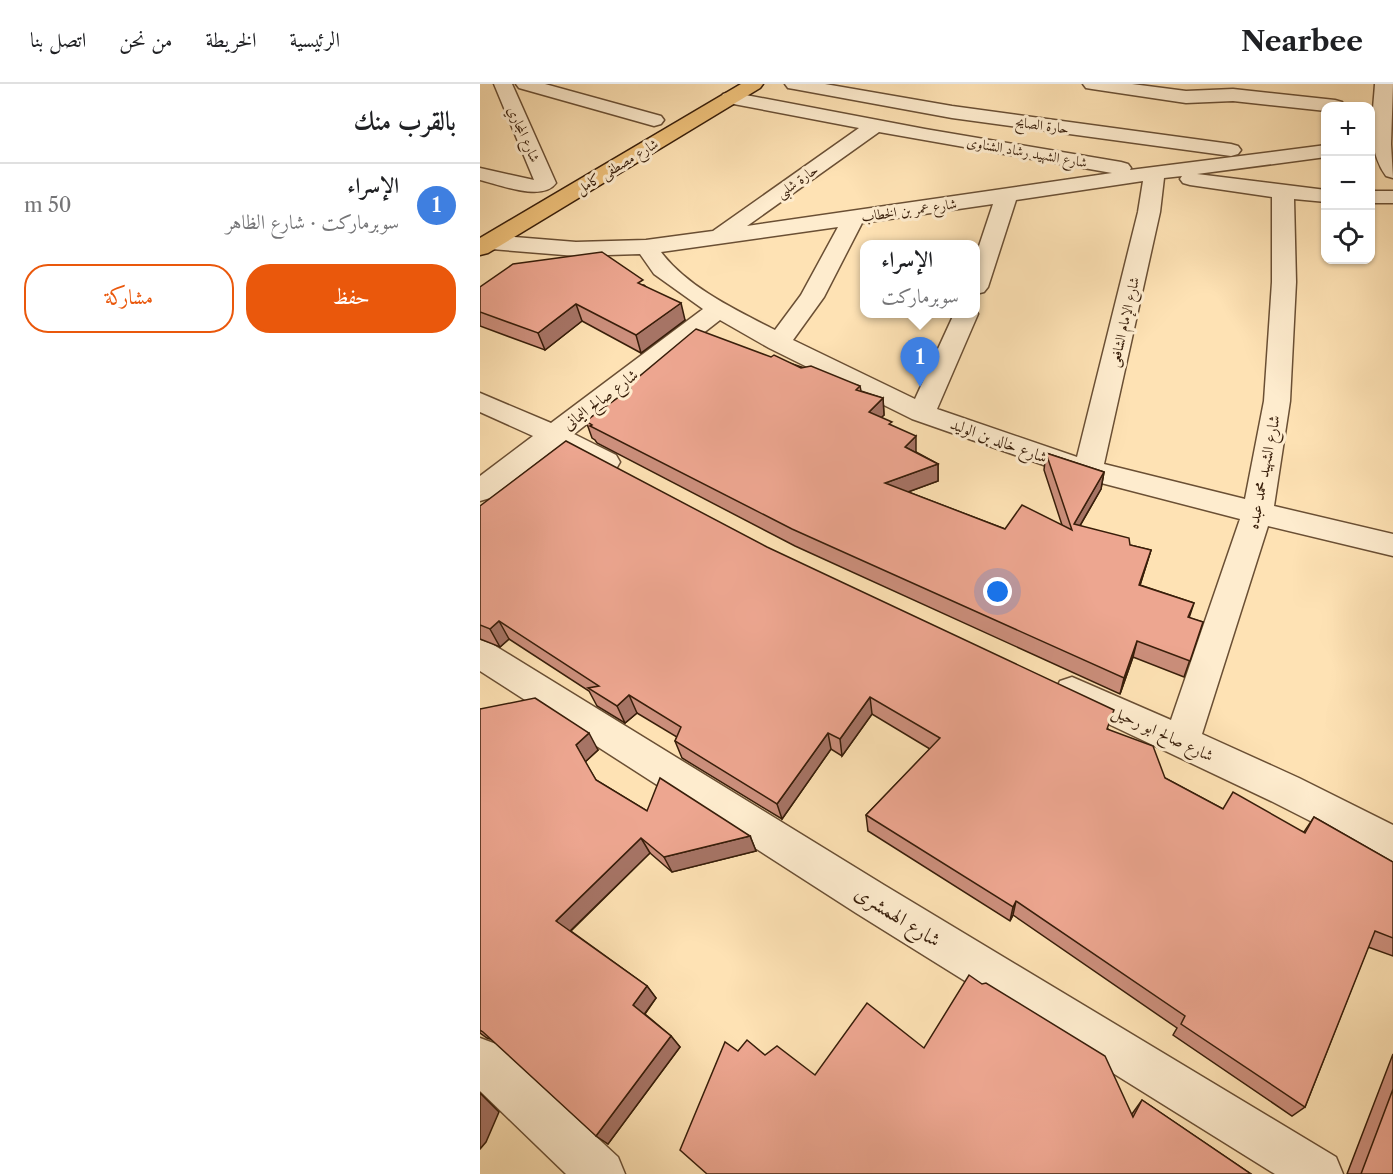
<!DOCTYPE html>
<html lang="ar">
<meta charset="utf-8">
<style>
:root{--surface:#fff;--page:#f6f6f6;--text:#202124;--muted:#757577;--line:#e0e0e0;--accent:#ea580c}
body{margin:0;font-family:"Libre Caslon Text",Amiri,serif;background:var(--page);color:var(--text);direction:rtl}
.controls{position:absolute;right:18px;top:18px;display:grid;overflow:hidden;border-radius:12px;box-shadow:0 2px 4px #0004}
.controls button{width:54px;height:54px;display:grid;place-items:center;padding:0;border:0;border-bottom:2px solid var(--line);background:var(--surface);color:var(--text);font:30px sans-serif}
.you{position:absolute;left:518px;top:508px;width:21px;height:21px;margin:-15px;border:4px solid #fff;border-radius:50%;background:#1a73e8;box-shadow:0 0 0 9px #1a73e833}
.badge{display:grid;place-items:center;width:39px;height:39px;border-radius:50%;background:var(--accent);color:#fff;font-size:20px;font-weight:700}
.pin{position:absolute;translate:-50% -50px;filter:drop-shadow(0 2px 3px #0008)}
.pin::after{content:'';position:absolute;top:32px;width:21px;height:18px;background:inherit;clip-path:polygon(0 0,100% 0,50% 100%)}
.popup{position:absolute;left:380px;top:156px;width:120px;height:78px;box-sizing:border-box;display:grid;place-content:center;border-radius:12px;background:var(--surface);filter:drop-shadow(0 2px 4px #0005);font-size:20px;white-space:nowrap;color:var(--muted)}
.popup b{font-size:22px;color:var(--text)}
.popup::after{content:'';position:absolute;left:50%;top:100%;margin-left:-12px;border:12px solid transparent;border-top-color:var(--surface)}
.list{margin:0;padding:0;list-style:none}
h2{display:flex;justify-content:space-between;align-items:center;height:78px;margin:0;padding:0 24px;font-size:26px}
h2 small{font-size:20px;font-weight:400;color:var(--muted)}
.list li{display:grid;grid-template-columns:39px 1fr auto;gap:18px;align-items:center;box-sizing:border-box;height:84px;padding:0 24px;border-top:2px solid var(--line)}
.list b{display:block;font-size:22px;white-space:nowrap}
.list p{margin:0;font-size:20px;white-space:nowrap;color:var(--muted)}
.list em{font-size:20px;font-style:normal;color:var(--muted)}
.actions{display:flex;gap:12px;padding:18px 24px}
.actions a{flex:1;padding:14px 0;border:2px solid var(--accent);border-radius:24px;text-align:center;font-size:21px;color:var(--accent)}
.actions .main{background:var(--accent);color:#fff}
.icon{flex:none;width:33px;height:33px;fill:none;stroke:currentColor;stroke-width:2;stroke-linecap:round;stroke-linejoin:round}
.map{position:relative;flex:none;width:913px;height:1090px;overflow:hidden;direction:ltr}
header{display:flex;align-items:center;gap:36px;box-sizing:border-box;height:84px;padding:0 30px;background:var(--surface);border-bottom:2px solid var(--line)}
header strong{font-size:28px}
nav{display:flex;gap:33px;margin-inline-start:auto;font-size:21px}
main{display:flex}
aside{flex:1;background:var(--surface)}
.map>svg:first-child{display:block}
.lines{fill:none;stroke-linecap:round;stroke-linejoin:round}
.street-casing{stroke:#6a4f34;stroke-width:3}
.primary-casing{stroke:#381e0a;stroke-width:3}
.street{fill:#feecce;fill-rule:evenodd}
.primary{fill:#efc17a;fill-rule:evenodd}
.wall{fill:#cc8f7c;stroke:#381e0a;stroke-width:1.5}
.shaded-wall{fill:#a67465;stroke:#381e0a;stroke-width:1.5}
.building{fill:#eda690;stroke:#381e0a;stroke-width:1.5}
.labels{text-anchor:middle;dominant-baseline:central;stroke-width:6;stroke-linejoin:round;paint-order:stroke}
.far-street-label{font-size:14px;fill:#381e0a;stroke:#feecce}
.street-label{font-size:16px;fill:#381e0a;stroke:#feecce}
.near-street-label{font-size:20px;fill:#381e0a;stroke:#feecce}
</style>
<header>
<strong>Nearbee</strong>
<nav><a>الرئيسية</a><a>الخريطة</a><a>من نحن</a><a>اتصل بنا</a></nav>
</header>
<main>
<div class="map">
<svg width="913" height="1090" viewBox="0 0 913 1090">
<rect width="100%" height="100%" fill="#fee2b4"/>
<filter id="stains"><feTurbulence type="fractalNoise" baseFrequency=".00333" numOctaves="4"/><feColorMatrix values="0 0 0 0 .2 0 0 0 0 .09 0 0 0 0 .02 0 0 0 .5 -.17"/></filter>
<radialGradient id="worn" r=".72"><stop offset=".6" stop-color="#630" stop-opacity="0"/><stop offset="1" stop-color="#630" stop-opacity=".3"/></radialGradient>
<g class="lines">
<defs>
<g id="street">
<path d="M14,0H32L76,99C63,118 20,101 0,96V84L54,96Z"/>
<polygon points="36,0 65,0 181,32 184,36 181,40 174,42 39,4"/>
<polygon points="305,0 345,0 472,22 751,60 758,62 761,66 758,70 751,72 472,34 314,5 308,4"/>
<polygon points="603,0 652,0 706,7 753,5 855,16 862,18 864,22 846,22 846,27 753,17 706,19 612,5 606,4"/>
<path d="M895,0H913L911,60L913,94L906,92C886,64 893,32 895,0Z"/>
<path d="M250,8L445,45L641,78L648,80L651,84L650,86L846,61V73L717,90L846,106V118L814,115L816,198L810,317L794,422L913,450V472L788,442L722,650L819,694L913,741V779L793,718L580,617L575,607L580,597L592,593L691,636L760,435L598,393L432,335L289,264L240,236L94,350L136,371L140,378L136,385C115,391 94,373 76,364L10,414L0,417V392L53,352L0,328V309L71,339L223,225L174,190L160,170L96,172L11,165L3,163L0,158L3,153L11,151L96,158L166,156L233,147L379,44L243,18L241,14L243,10ZM399,48L632,89L267,142ZM702,92L700,95L703,99L710,101L792,113V198L784,317L765,415L624,380L680,128L684,94ZM663,97L658,128L597,373L457,325L498,230L496,226V230H474L435,315L313,256L344,213L382,139L513,120L496,171V210L504,208L508,203L536,116ZM358,143L321,211L295,246C256,226 207,203 181,168Z"/>
<rect x="890" y="107" width="23" height="12"/>
<polygon points="0,556 12,560 404,801 856,1073 863,1090 795,1090 376,829 0,587"/>
<polygon points="0,954 16,960 138,1073 145,1090 86,1090 0,1007"/>
</g>
<polygon id="primary" points="261,0 283,0 280,4 8,169 0,171 0,154"/>
</defs>
<use href="#street" class="street-casing"/>
<use href="#primary" class="primary-casing"/>
<use href="#street" class="street"/>
<use href="#primary" class="primary"/>
</g>
<g class="wall">
<polygon points="164,201 205,236 161,269 102,237 65,266 0,242 0,203"/>
<polygon points="291,273 380,302 381,307 403,314 404,331 401,333 412,342 436,368 458,380 458,397 428,408 525,445 582,441 564,386 566,369 624,388 621,405 600,442 650,461 671,466 660,501 714,519 709,534 723,538 704,593 653,573 640,610 315,462 117,359 115,356 112,354 106,337 150,305 149,301"/>
<polygon points="0,422 628,645 685,694 743,725 824,748 834,733 913,778 913,872 888,863 825,1023 812,1032 693,951 697,944 533,831 530,837 388,747 386,731 450,665 392,630 362,672 351,665 302,735 202,674 195,657 197,653 157,629 145,639 117,622 109,607 29,555 20,563 0,555"/>
<polygon points="0,625 118,666 105,678 116,696 167,727 270,752 276,767 192,788 170,769 91,847 167,902 176,914 165,930 191,952 200,963 128,1060 13,956 7,954 0,949"/>
<polygon points="444,964 652,1030 662,1016 771,1090 227,1090 258,967 285,971 335,991"/>
<polygon points="913,970 913,1090 867,1090"/>
</g>
<g class="shaded-wall">
<polygon points="201,219 205,236 161,269 156,251"/>
<polygon points="96,220 102,237 65,266 58,249"/>
<polygon points="403,314 404,331 390,345 389,328"/>
<polygon points="436,352 436,369 425,363"/>
<polygon points="458,380 458,397 406,416 405,399"/>
<polygon points="624,388 621,405 591,457 594,440"/>
<polygon points="671,466 666,482 655,517 659,501"/>
<polygon points="19,537 29,555 20,563 10,545"/>
<polygon points="657,557 653,573 640,610 644,594"/>
<polygon points="149,611 157,629 145,639 137,622"/>
<polygon points="390,613 392,630 362,672 360,655"/>
<polygon points="109,649 118,666 105,678 96,661"/>
<polygon points="348,649 351,665 302,735 297,720"/>
<polygon points="270,752 276,767 192,788 184,773"/>
<polygon points="161,754 170,769 87,850 76,837"/>
<polygon points="536,817 533,831 530,837 533,823"/>
<polygon points="167,902 176,914 163,932 153,921"/>
<polygon points="191,952 200,963 128,1060 116,1052"/>
<polygon points="0,1009 19,1028 6,1058 0,1065"/>
</g>
<g class="building">
<polygon points="122,168 163,196 158,199 201,219 156,251 96,220 58,249 0,228 0,203 33,180"/>
<polygon points="216,245 291,273 294,271 321,284 331,282 380,302 376,306 403,314 389,328 412,338 409,340 436,352 425,363 458,380 405,399 525,445 542,421 592,446 566,369 624,388 594,440 649,454 650,461 671,466 659,501 714,519 708,533 723,538 710,577 657,557 644,594 312,445 110,342 112,341 106,337 151,304 149,301"/>
<polygon points="86,357 287,463 634,626 627,645 673,662 685,694 743,725 753,708 825,749 834,733 913,778 913,854 895,847 825,1023 701,940 705,932 536,817 533,823 386,731 460,654 390,613 360,655 348,649 297,720 195,657 201,643 149,611 137,622 108,604 119,602 19,537 10,545 0,541 0,422"/>
<polygon points="55,614 109,649 96,661 116,696 167,727 180,694 270,752 184,773 161,754 76,837 167,902 153,921 191,952 116,1052 3,948 0,946 0,625"/>
<polygon points="489,891 502,900 506,899 625,972 653,1033 662,1016 771,1090 227,1090 200,1066 245,958 258,967 267,956 285,971 297,962 335,991 387,919 444,964"/>
<polygon points="913,1005 913,1090 881,1090"/>
</g>
<g class="labels">
<g class="far-street-label">
<text transform="translate(562 41) rotate(8)">حارة الصايح</text>
<text transform="translate(44 50) rotate(66)">شارع المجاري</text>
<text transform="translate(547 68) rotate(10)">شارع الشهيد رشاد الشناوى</text>
<text transform="translate(137 82) rotate(-31)">شارع مصطفى كامل</text>
<text transform="translate(317 97) rotate(-35)">حارة شلبى</text>
<text transform="translate(429 126) rotate(-8)">شارع عمر بن الخطاب</text>
<text transform="translate(644 238) rotate(-77)">شارع الإمام الشافعى</text>
</g>
<g class="street-label">
<text transform="translate(120 315) rotate(-37)">شارع صالح اليمانى</text>
<text transform="translate(519 356) rotate(20)">شارع خالد بن الوليد</text>
<text transform="translate(783 388) rotate(-79)">شارع الشهيد محمد عبده</text>
<text transform="translate(683 649) rotate(25)">شارع صالح ابو رحيل</text>
</g>
<g class="near-street-label">
<text transform="translate(418 832) rotate(32)">شارع الهمشرى</text>
</g>
</g>
<rect width="100%" height="100%" filter="url(#stains)"/>
<rect width="100%" height="100%" fill="url(#worn)"/>
</svg>
<div class="controls">
<button>+</button>
<button>−</button>
<button><svg class="icon" aria-label="locate" viewBox="0 0 24 24"><circle cx="12" cy="12" r="6"/><path d="M12 2v4M12 18v4M2 12h4M18 12h4"/></svg></button>
</div>
<div class="you"></div>
<div class="pin badge" style="left:440px;top:303px;background:#3f7fe0">1</div>
<div class="popup"><b>الإسراء</b>سوبرماركت</div>
</div>
<aside>
<h2>بالقرب منك<small></small></h2>
<ul class="list">
<li><span class="badge" style="background:#3f7fe0">1</span><div><b>الإسراء</b><p>سوبرماركت · شارع الظاهر</p></div><em>50 m</em></li>
</ul>
<div class="actions"><a class="main">حفظ</a><a>مشاركة</a></div>
</aside>
</main>
